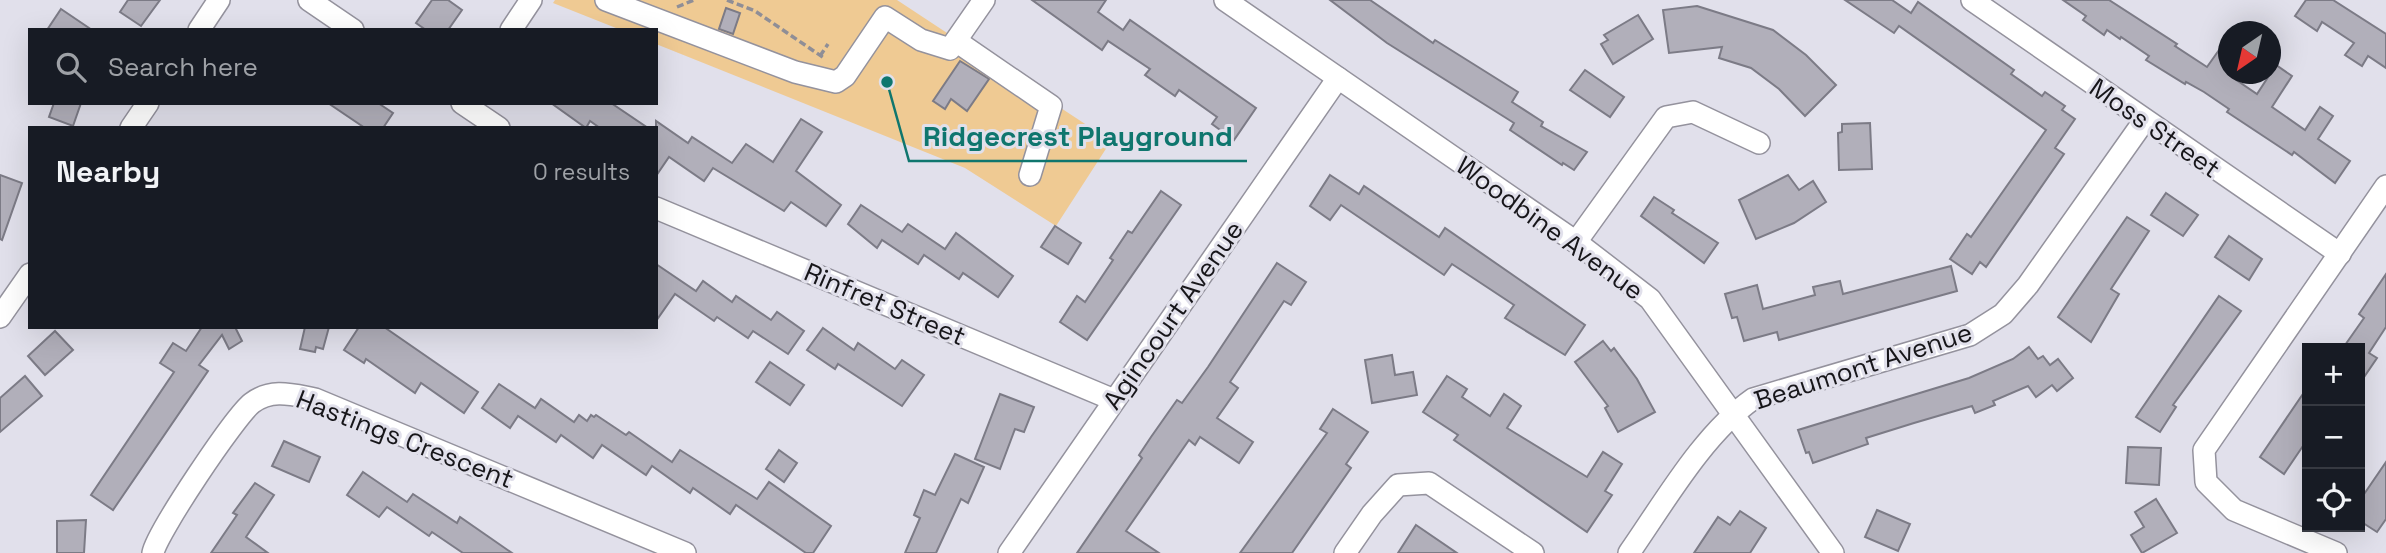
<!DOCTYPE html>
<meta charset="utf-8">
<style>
:root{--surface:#171b24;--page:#20242c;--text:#f1f3f6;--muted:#9ea1a6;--line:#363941}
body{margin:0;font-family:"Space Grotesk",sans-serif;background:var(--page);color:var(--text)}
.controls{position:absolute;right:21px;bottom:21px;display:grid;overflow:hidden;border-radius:0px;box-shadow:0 7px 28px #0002}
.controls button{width:63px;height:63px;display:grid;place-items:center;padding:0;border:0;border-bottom:2px solid var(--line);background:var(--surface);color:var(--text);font:35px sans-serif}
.compass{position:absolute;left:2218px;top:21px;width:63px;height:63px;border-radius:50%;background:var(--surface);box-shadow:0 7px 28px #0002;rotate:214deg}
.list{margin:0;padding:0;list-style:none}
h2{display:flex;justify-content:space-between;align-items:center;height:91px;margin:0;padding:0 28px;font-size:30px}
h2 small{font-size:23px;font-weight:400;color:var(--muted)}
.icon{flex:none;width:38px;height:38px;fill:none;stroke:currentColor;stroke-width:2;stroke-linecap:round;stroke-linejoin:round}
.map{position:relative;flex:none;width:2386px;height:553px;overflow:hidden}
.search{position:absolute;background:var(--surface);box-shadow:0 7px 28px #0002;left:28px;top:28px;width:630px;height:77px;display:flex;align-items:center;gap:18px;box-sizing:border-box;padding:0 24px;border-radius:0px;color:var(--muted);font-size:26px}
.panel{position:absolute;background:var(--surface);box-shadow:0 7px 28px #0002;left:28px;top:126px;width:630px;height:203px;border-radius:0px}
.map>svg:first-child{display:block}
.green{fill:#efca93}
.building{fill:#b1afba;stroke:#7c7b86;stroke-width:2}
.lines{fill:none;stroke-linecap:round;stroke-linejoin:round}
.minor-casing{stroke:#94929d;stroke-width:24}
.path{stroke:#8f8e96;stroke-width:3.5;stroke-dasharray:7 3.5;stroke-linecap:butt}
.minor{stroke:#fff;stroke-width:21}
.labels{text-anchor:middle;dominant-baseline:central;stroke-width:6;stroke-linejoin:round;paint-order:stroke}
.street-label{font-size:26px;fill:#17161a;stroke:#e1e0eb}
.leader{fill:none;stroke:#0f766e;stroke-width:2.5}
.callout-dot{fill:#0f766e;stroke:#e1e0eb;stroke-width:2.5}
.callout-label{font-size:28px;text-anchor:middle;font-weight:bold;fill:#0f766e;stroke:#e1e0eb;stroke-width:6;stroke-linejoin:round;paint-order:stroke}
</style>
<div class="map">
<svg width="2386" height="553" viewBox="0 0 2386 553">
<rect width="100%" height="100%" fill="#e1e0eb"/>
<polygon class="green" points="555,0 897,0 1111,141 1056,226 965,168 656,44 656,30 621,30 553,3"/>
<g class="building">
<polygon points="128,0 160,0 141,26 120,12"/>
<polygon points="432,0 448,0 462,10 448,30 426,30 416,23"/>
<polygon points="1032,0 1106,0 1098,12 1123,30 1130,20 1256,108 1234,140 1212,124 1217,117 1179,90 1175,96 1145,75 1150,69 1108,41 1102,50"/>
<polygon points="1330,0 1370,0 1433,43 1435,40 1518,92 1512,102 1543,122 1541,126 1587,152 1574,170 1563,163 1562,165 1510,130 1514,123 1387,43"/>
<polygon points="1845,0 1892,0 1911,13 1918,2 2014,70 2011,74 2042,96 2045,92 2065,106 2062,110 2075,119 2055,148 2064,154 1986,267 1980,262 1972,274 1950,259 1967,234 1971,237 2046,130 1899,26 1894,33"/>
<polygon points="2063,0 2109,0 2177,44 2175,46 2207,67 2229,36 2229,75 2257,94 2276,65 2292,76 2272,107 2305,130 2320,107 2333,116 2318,139 2350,161 2335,183 2294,152 2292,155 2227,112 2229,109 2204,92 2186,82 2185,84 2146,60 2149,56 2121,37 2120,39 2107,30 2104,35 2083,20 2086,16"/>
<polygon points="2306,0 2333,0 2386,34 2386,68 2368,56 2362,66 2345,55 2354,43 2322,22 2317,31 2295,16"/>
<polygon points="1697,6 1773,30 1806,55 1836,85 1805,116 1779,89 1751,68 1719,58 1722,47 1669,53 1663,10"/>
<polygon points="726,8 740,13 733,34 719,29"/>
<polygon points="61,9 92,30 47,30"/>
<polygon points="1638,15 1653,39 1613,64 1601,44 1608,40 1604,35"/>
<polygon points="960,61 989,79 967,111 951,99 945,109 933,101"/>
<polygon points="1585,70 1624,97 1610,117 1570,90"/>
<polygon points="54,103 81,103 73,126 49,117"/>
<polygon points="328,103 378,103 393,113 383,128 365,128"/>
<polygon points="551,103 611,103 648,128 600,128 590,121 586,128"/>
<polygon points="801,119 822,132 796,171 841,205 826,226 791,202 784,211 713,168 704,181 669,157 656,176 656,121 688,143 692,137 732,163 746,144 773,162"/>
<polygon points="1870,123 1872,169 1839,170 1838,133 1842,132 1842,124"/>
<polygon points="0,175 22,183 2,240 0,239"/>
<polygon points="1330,175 1359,194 1364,186 1439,237 1445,228 1585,325 1565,355 1505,318 1514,305 1452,264 1444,275 1341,205 1330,220 1310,206"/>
<polygon points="1788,175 1799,190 1813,181 1826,202 1794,223 1756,239 1739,200"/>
<polygon points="1161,191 1181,205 1087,340 1060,322 1077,296 1085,302 1113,260 1110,258 1128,231 1132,233"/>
<polygon points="2166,193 2198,215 2183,236 2151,215"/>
<polygon points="1654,197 1674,210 1672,213 1718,243 1704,263 1641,216"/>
<polygon points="861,205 902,232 908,224 945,249 956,233 1013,276 998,297 963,273 959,279 924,255 918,264 882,240 877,248 848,224"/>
<polygon points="2127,217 2149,231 2111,289 2119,294 2091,342 2058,317"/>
<polygon points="1055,226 1081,243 1068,264 1041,247"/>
<polygon points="2229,236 2262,259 2249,280 2215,257"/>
<polygon points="1277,263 1306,282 1291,305 1284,301 1230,382 1238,388 1217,418 1253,442 1239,463 1200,437 1195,445 1189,440 1126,531 1159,553 1077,553 1142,458 1139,455 1151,437 1177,400 1182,403 1208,367"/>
<polygon points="656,264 696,291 703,281 732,302 736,296 771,320 777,312 804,331 788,354 753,331 748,338 717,317 714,321 675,294 656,321"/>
<polygon points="1951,266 1957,291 1779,340 1777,332 1744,341 1737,317 1732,318 1725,294 1757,285 1763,309 1815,295 1813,287 1840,281 1843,294"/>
<polygon points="2386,274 2386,327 2369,353 2377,358 2360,383 2360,348 2343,348 2364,318 2359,314"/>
<polygon points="2219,296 2241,311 2173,405 2176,407 2160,432 2136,417"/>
<polygon points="202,327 235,327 242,341 229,349 222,335 199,365 208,371 113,510 91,495 174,372 160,363 173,343 186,351"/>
<polygon points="305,327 329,327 323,349 316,347 315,352 300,349"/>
<polygon points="359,327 384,327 478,392 464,413 421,383 415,393 366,359 364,363 344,350"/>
<polygon points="823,328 854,350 858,343 895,369 902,360 924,375 902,406 838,364 835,369 807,350"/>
<polygon points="55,331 73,350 45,375 28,356"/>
<polygon points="1603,341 1611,351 1614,348 1637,379 1655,412 1618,432 1605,408 1608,406 1575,362"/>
<polygon points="2029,347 2038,359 2043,356 2050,365 2058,359 2073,378 2057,391 2052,385 2036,397 2028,386 1993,401 1995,405 1975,413 1972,406 1914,423 1866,438 1868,444 1813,463 1809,452 1806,453 1798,430 1969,378 2013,359"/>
<polygon points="1392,355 1395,375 1413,372 1417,395 1372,403 1365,360"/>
<polygon points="770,362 804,385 790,405 756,382"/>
<polygon points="25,376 42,396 0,432 0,398"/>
<polygon points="1447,376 1467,389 1462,397 1490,416 1504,394 1521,406 1507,428 1587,477 1603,452 1622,464 1605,491 1612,495 1587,532 1454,440 1458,435 1423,412"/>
<polygon points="499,384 535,408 541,399 574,422 579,415 587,421 591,415 594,417 596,415 626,435 629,432 672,462 680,450 757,499 769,482 831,526 813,553 806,553 736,505 730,514 693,488 690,493 652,466 646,475 602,445 593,458 561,435 556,442 518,416 510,428 482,408"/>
<polygon points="2307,388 2307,440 2284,474 2260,457"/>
<polygon points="1000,394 1034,407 1024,432 1015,429 1000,469 975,459"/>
<polygon points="1333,409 1368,432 1346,464 1351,468 1292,553 1240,553 1327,433 1320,429"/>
<polygon points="284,441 320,457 309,482 272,466"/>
<polygon points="2128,447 2161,448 2159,485 2126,483"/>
<polygon points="779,450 797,463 784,482 766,469"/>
<polygon points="955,454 984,467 968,503 961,499 936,553 905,553 920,518 914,515 924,490 935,495"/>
<polygon points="2386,462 2386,519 2377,532 2360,521 2360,500"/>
<polygon points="363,472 407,502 413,494 457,523 460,517 512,553 463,553 432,532 429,536 387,507 379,517 347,495"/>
<polygon points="255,483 274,495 246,537 268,553 211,553 237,515 233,513"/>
<polygon points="2156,499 2177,533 2142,553 2131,535 2144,527 2135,512"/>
<polygon points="1877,510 1910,524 1898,551 1865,537"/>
<polygon points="1740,511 1766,528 1750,553 1694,553 1718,517 1730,525"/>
<polygon points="86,520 84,553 57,553 57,521"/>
<polygon points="1416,525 1457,553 1398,553"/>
</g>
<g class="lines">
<defs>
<g id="minor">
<polyline points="309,0 353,30"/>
<polyline points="606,0 795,72 836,82 845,76 885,17 921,40 950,49 984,0"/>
<polyline points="1225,0 1576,242 1650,299 1833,553"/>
<polyline points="1972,0 2340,254"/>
<polyline points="199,30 219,0"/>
<polyline points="511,30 531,0"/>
<polyline points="956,41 1051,106 1030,175"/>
<polyline points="462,103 499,128"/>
<polyline points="131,128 148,103"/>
<polyline points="656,208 1114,400"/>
<polyline points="1576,242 1666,117 1693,112 1759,143"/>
<polyline points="0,317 30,274"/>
<path d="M153,553C156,534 235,416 252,403C272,388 293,395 315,399L685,553"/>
<polyline points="1009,553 1338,78"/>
<polyline points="1345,553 1372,514 1398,485 1429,483 1533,553"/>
<path d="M1629,553C1664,503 1703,434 1753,399L1970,335L2003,314L2028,285L2144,121"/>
<polyline points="2336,553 2234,510 2206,482 2204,450 2386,186"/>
</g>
</defs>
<use href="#minor" class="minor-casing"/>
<g class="path">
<polyline points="727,0 755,11 824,58"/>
<polyline points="677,7 694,0"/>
<polyline points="820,56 828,44"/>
</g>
<use href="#minor" class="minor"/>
</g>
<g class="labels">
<g class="street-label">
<text transform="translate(2155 128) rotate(35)">Moss Street</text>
<text transform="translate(1550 228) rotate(36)">Woodbine Avenue</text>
<text transform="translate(885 304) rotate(23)">Rinfret Street</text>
<text transform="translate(1173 315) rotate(-55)">Agincourt Avenue</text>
<text transform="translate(1863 366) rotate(-18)">Beaumont Avenue</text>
<text transform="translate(405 439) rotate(21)">Hastings Crescent</text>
</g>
</g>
<path class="leader" d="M887 82L909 161H1247"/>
<circle class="callout-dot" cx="887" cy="82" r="7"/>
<g class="callout-label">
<text x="1078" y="146">Ridgecrest Playground</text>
</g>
</svg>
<div class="controls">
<button>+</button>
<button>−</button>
<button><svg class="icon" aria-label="locate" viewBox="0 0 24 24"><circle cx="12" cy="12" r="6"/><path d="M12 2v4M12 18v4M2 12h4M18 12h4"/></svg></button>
</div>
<svg class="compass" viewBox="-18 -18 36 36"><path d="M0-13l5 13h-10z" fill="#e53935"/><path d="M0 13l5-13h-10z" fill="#9ea1a6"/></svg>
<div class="search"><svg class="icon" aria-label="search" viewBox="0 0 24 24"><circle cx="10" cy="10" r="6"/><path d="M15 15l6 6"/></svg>Search here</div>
<section class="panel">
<h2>Nearby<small>0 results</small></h2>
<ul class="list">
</ul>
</section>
</div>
